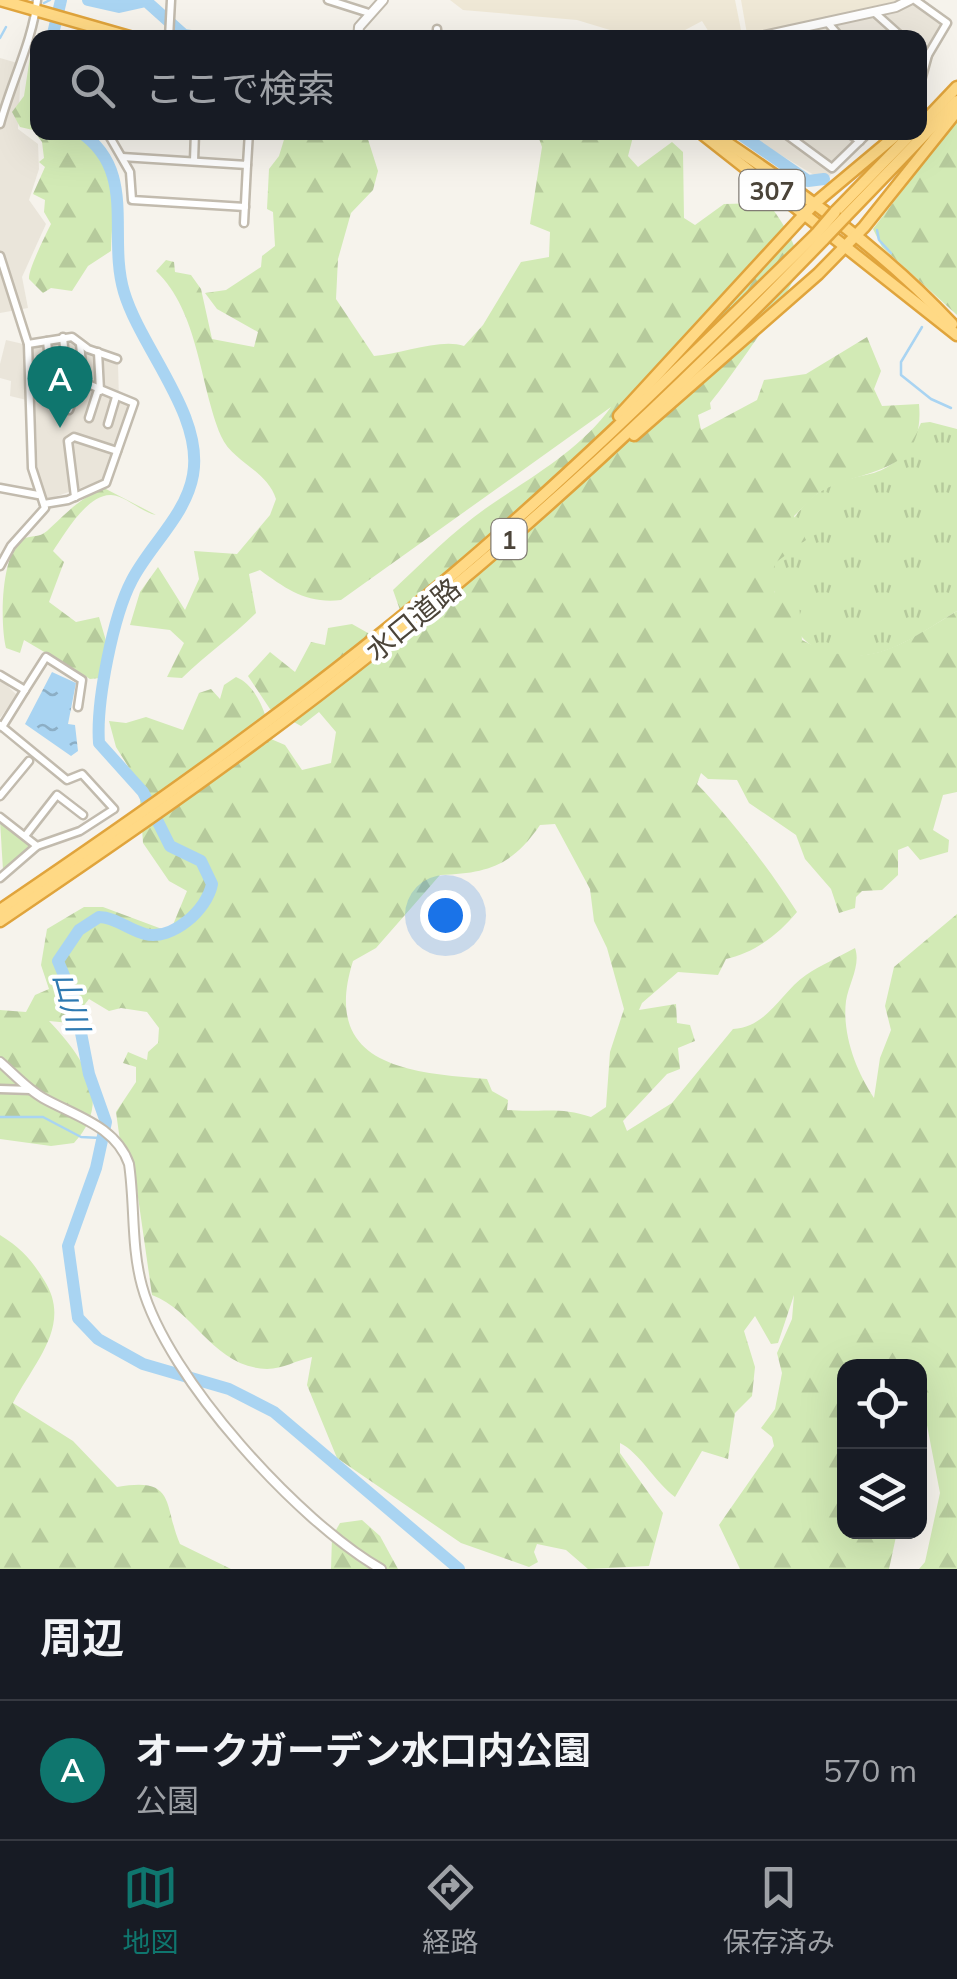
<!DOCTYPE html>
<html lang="ja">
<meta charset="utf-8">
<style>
:root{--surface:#171b24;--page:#20242c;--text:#f1f3f6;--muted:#9ea1a6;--line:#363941;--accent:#0f766e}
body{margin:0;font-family:Mulish,"Noto Sans JP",sans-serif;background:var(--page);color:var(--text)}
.controls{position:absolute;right:30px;bottom:30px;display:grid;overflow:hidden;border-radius:20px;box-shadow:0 10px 40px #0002}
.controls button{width:90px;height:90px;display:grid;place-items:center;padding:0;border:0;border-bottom:2px solid var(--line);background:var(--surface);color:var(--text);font:50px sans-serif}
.you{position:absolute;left:445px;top:915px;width:35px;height:35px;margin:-25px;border:8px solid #fff;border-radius:50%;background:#1a73e8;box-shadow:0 0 0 15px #1a73e833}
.badge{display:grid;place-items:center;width:65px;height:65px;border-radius:50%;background:var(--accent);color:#fff;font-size:32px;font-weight:700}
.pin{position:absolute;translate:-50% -82px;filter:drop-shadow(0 2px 5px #0008)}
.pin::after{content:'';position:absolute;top:52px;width:35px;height:30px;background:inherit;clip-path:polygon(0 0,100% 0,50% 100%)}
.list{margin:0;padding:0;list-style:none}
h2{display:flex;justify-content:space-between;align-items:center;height:130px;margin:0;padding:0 40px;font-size:42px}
h2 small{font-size:32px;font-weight:400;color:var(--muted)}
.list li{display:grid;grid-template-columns:65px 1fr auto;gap:30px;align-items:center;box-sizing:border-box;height:140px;padding:0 40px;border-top:2px solid var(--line)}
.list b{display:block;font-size:38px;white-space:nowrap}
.list p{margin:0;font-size:32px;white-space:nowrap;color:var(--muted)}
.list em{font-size:32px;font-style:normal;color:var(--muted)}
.icon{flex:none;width:55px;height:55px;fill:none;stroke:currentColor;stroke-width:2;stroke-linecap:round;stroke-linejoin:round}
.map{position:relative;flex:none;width:957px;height:1569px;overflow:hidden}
.search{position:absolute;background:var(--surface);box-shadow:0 10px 40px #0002;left:30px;right:30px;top:30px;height:110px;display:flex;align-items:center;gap:25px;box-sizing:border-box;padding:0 35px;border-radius:20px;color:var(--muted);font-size:38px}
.sheet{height:270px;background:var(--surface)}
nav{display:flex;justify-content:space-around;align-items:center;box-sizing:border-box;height:140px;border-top:2px solid var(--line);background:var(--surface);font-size:28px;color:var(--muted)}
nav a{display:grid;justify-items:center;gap:5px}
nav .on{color:var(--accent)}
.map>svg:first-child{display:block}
.residential{fill:#eae5da}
.education{fill:#efe8d6}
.grass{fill:url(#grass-tufts)}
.forest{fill:url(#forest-firs);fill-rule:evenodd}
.park{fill:#d2eab5}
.water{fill:url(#water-ripples)}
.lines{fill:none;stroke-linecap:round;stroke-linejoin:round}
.stream{stroke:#a9d4f2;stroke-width:2.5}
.river{stroke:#a9d4f2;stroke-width:12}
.minor-casing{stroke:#c2bbae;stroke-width:11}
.tertiary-casing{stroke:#c2bbae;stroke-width:12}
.trunk-casing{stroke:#e0a43c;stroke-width:15}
.minor{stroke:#fff;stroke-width:6}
.tertiary{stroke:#fff;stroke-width:8}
.trunk{stroke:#ffd985;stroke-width:10}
.trunk-bridge-casing{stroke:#e0a43c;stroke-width:15;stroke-linecap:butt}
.trunk-bridge{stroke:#ffd985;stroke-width:10}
.labels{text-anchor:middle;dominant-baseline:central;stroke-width:8;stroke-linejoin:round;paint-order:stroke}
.shield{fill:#fff;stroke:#817c74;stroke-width:2.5}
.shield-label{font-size:25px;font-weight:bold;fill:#4b4439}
.street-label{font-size:28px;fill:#4b4439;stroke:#fff}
.water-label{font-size:30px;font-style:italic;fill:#2e7ab2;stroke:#fff}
</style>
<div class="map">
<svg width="957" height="1569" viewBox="0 0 957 1569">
<defs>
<pattern id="grass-tufts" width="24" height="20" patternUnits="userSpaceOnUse" patternTransform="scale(2.5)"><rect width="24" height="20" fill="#d2eab5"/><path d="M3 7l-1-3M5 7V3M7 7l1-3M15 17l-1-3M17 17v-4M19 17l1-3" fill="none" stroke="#b6ca9c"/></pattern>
<pattern id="forest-firs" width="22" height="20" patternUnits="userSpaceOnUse" patternTransform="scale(2.5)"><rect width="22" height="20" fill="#d2eab5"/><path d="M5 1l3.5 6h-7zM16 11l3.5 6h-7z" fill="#b6ca9c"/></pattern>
<pattern id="water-ripples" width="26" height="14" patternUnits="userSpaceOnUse" patternTransform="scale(2.5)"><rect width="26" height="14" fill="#a9d4f2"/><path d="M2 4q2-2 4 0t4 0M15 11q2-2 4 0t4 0" fill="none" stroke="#8caec5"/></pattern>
</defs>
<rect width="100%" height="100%" fill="#f6f3ec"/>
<g class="residential">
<polygon points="918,0 951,23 932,54 920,92 920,38 779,38 905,9"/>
<polygon points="0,58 21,64 18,129 38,144 39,169 29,200 46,224 22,277 28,308 0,313"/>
<polygon points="744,133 876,133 824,181"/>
<polygon points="67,338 118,364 119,400 129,404 103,480 46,500 38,475 35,402 10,396 11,381 0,378 0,364 6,340 32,346"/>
<polygon points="0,679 17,695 0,718"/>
</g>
<g class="education">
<polygon points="450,0 735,0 742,35 712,37 702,21 672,37 633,37 577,20 463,10"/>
<polygon points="741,0 902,0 747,34"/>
</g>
<path class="grass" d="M930,422L957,429V611C922,632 888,659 846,656C824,654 806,647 795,627C789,617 779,606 775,594C764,563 792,510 818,493C864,463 889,492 921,423Z"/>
<g class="forest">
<path d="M32,44L37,45L38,132C130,132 113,184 111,251L88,266L72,291L51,288L43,293L29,279C28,270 45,236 51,224L44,212L45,200L33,194L45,167L39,162L44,158L42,142L33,130L20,127L12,112L24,96Z"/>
<polygon points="957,119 957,315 882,247 873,229"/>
<path d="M286,133H366L378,171L373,190L351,213L338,259L336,299L374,356C401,354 441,338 464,346L483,325L521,262L549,257L550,232L530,224L542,147L537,133H634L628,156L638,167L672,142L683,152L684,218L695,225L724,204L768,203C780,218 799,247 799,266C799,281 724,387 710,403L711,409L698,415L701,430L757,400L764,380L806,374L867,337L881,371L874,389L882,406L919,404C926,480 856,467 817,494C809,500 802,509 794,516L806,540L775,563L774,592L799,603L802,640C865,675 902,644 957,611V792L943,795L933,830L949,840L948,852L920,860L908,846L898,850V875L882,890L862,891L856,897L855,908L839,913L831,889L805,859L796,835L749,803L737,780L708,779L701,773L697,784C732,820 770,870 797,912C778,935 754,953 726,959L718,975L678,972L642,1003L639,1010L676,1004L677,1023L690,1025L695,1041L678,1048L680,1069L667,1074L623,1121L627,1131L672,1103L733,1029C768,1027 780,993 806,975C821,965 839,957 855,948C861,965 849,983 846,1001C842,1034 856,1071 874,1098L880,1058L891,1030L885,1006L894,967L957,914V1569H919L925,1562L940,1493L926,1420H920V1366H844V1532H897L889,1569H740L719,1525L774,1446L772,1437L761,1428L775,1409L782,1373L777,1353L792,1319L794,1295L778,1343L771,1344L755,1316L744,1331L755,1367L752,1396L735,1413L728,1459L702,1451L675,1497C655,1482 639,1452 620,1443V1453L663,1513L649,1566L588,1569L566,1550L537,1544L534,1552L538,1562L529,1567L461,1543L337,1458L307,1385L312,1357C297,1360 283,1369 267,1369C213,1367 196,1312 152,1295L133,1162L120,1141L116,1112L136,1082V1067L123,1063L128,1052L147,1060L148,1052L158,1043L159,1028L147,1012L121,1008L109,1011L89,999L70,1023L49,1021C83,1057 114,1100 74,1143L51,1146L0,1139V1010L26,1012L35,995L49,989L41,965L47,929L84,907H103L170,932L187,891L169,881L143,843L139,784L116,747L109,721L126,723L146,717L183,730L199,693L211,689L220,699L224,685L236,677C258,686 268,718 271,739L285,745L302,770L331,763L336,732L319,712L301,726L270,709L248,676L270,652L295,672L311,642L325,645L328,628L352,624L391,646L407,630L393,590C424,561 456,528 492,504C533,476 581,449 611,407L341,600C307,604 286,589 260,570L249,574L256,613C231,638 205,655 182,678L167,677L184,643L170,630L130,625L140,592L158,567L185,610L199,579L194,551L237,554L270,515L276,499C266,469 232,462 221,436C199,383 199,312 156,271L166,260L174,262L175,272L191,275L201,289L212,339L254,347L258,332L217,309L205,293L226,290L261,267L262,256L275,246L273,212L267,209L269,169L279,156ZM555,824L590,889L594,921L607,948L624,1009L610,1052L606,1107L591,1117C559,1106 540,1113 507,1110L508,1100L492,1091L487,1079C409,1073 320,1066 353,961L376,948L440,875C488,873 512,866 540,825Z"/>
<path d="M104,488L156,515C141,512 126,496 111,495C87,494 64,535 53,551L64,562L49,602L76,622L99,617L109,651L100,678L90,679L24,640L20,653L6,648C0,625 0,549 25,538C34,535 38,538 47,531C69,511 76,501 104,488Z"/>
<path d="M0,1235C21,1248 31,1259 44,1280C73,1325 34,1362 13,1403L73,1441L117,1487C177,1476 163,1505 180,1544L231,1569H0Z"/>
<polygon points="362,1520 380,1536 398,1569 331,1569 332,1537 340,1523"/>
</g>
<polygon class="park" points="0,821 28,843 29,849 3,870"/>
<polygon class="water" points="52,672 76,683 68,724 75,725 78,751 71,756 25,724"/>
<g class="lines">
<g class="stream">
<polyline points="103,0 130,0"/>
<polyline points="44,3 50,0"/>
<polyline points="0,38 6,27"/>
<polyline points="877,230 879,240 891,253"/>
<polyline points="922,327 901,362 901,375 931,399 951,408"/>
<polyline points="0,1117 43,1117 81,1137 100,1138"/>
</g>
<g class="river">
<polyline points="88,0 119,7 146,1 184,35 205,38"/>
<polyline points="52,38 61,0"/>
<path d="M80,132C138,171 107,235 124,292C141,349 204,415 193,475C186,515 150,545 132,580C113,616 96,702 99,743L143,792L170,846L201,861L212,884C207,910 172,941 145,934C129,930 115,917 99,917L79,930L58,961L75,1002L89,1074L106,1122L96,1168L68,1246L78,1318L98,1339L143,1364L229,1389L274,1412L459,1569"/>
<polyline points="737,132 808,181 824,179"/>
</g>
<defs>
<g id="minor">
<polyline points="328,0 369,13"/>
<polyline points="915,0 947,23 928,55 920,84"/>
<polyline points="874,12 903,38"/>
<polyline points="827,22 841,38"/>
<polyline points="437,29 437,38"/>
<polyline points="169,38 171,0"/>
<polyline points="920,49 928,55"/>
<path d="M0,124C11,83 33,40 37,0"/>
<polyline points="107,132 130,172 132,200 245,207"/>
<polyline points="783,132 832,168 869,132"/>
<polyline points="847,132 860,141"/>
<polyline points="122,157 247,165 249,132"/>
<polyline points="194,161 195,132"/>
<polyline points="244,223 247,165"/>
<polyline points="0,256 28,344 32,468 45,508 11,546 0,566"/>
<polyline points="63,337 67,377"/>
<polyline points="47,341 51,379"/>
<polyline points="28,344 72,337 88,349 117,359"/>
<polyline points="80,344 84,383"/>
<polyline points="98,352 100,391"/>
<polyline points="30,382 71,377 134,403 106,483 68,500 44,504"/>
<polyline points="69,410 80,381"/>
<polyline points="89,418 98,390"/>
<polyline points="108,424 116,397"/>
<polyline points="0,488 38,495"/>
<polyline points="75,497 68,441 74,437 117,451"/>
<polyline points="0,675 25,690 2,727"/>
<polyline points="25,690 46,657 82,680 78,707"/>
<polyline points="0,725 67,780 82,774 114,809 80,831 37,846 0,878"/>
<polyline points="0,796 29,761"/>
<polyline points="0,817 37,846"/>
<polyline points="25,836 57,795 83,815"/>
<polyline points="0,1089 31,1090"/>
</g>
<g id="tertiary">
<polyline points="358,38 359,27 383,0"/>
<polyline points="754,38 896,7 910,0"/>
<path d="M0,1062C14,1074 27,1089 43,1098C75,1116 116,1126 129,1164C135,1205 131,1246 142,1286C167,1378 299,1522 381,1569"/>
</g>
<g id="trunk">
<polyline points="0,0 133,38"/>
<polyline points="920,126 957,87"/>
<polyline points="700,132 957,335"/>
<path d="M711,132C797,189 882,249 952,324"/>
<polyline points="835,212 913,132"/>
<polyline points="845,217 957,101"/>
<polyline points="619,416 814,204 900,132"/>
<polyline points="634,435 818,274 864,227 957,111"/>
<path d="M0,910C155,805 308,697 451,576C579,468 697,350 817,233"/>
<path d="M0,921C130,833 259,744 382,645C539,521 685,383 824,239"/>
</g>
</defs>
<use href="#minor" class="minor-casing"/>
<use href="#tertiary" class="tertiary-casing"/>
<use href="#trunk" class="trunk-casing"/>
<use href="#minor" class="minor"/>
<use href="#tertiary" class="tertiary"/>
<use href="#trunk" class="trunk"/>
<defs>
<g id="trunk-bridge">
<polyline points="817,233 835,212"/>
<polyline points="824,239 845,217"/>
</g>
</defs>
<use href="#trunk-bridge" class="trunk-bridge-casing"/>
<use href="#trunk-bridge" class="trunk-bridge"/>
</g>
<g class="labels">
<g class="shield">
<rect x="739.5" y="170" width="65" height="40" rx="8"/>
<rect x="491.5" y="519" width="35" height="40" rx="8"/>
</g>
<g class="shield-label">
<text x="772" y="190">307</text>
<text x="509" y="539">1</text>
</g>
<g class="street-label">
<text transform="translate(413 619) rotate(-39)">水口道路</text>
</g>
<g class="water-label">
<text transform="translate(72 1002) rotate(75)">山川</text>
</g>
</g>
</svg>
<div class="controls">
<button><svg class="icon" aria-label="locate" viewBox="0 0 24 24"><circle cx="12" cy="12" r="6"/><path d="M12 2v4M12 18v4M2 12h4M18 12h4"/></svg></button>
<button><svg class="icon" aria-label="layers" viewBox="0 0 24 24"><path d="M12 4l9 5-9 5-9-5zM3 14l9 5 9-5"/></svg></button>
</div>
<div class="you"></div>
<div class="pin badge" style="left:60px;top:428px">A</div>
<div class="search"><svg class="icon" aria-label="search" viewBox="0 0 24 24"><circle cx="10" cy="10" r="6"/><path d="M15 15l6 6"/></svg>ここで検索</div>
</div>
<section class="sheet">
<h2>周辺<small></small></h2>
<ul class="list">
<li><span class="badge">A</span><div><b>オークガーデン水口内公園</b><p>公園</p></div><em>570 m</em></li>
</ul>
</section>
<nav>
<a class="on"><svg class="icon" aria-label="map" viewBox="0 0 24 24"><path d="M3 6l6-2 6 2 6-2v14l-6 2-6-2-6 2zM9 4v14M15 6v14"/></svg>地図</a>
<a><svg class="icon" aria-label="directions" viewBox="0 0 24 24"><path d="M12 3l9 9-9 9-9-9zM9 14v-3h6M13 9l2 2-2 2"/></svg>経路</a>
<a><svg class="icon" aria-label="saved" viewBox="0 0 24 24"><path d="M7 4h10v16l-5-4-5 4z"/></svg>保存済み</a>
</nav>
